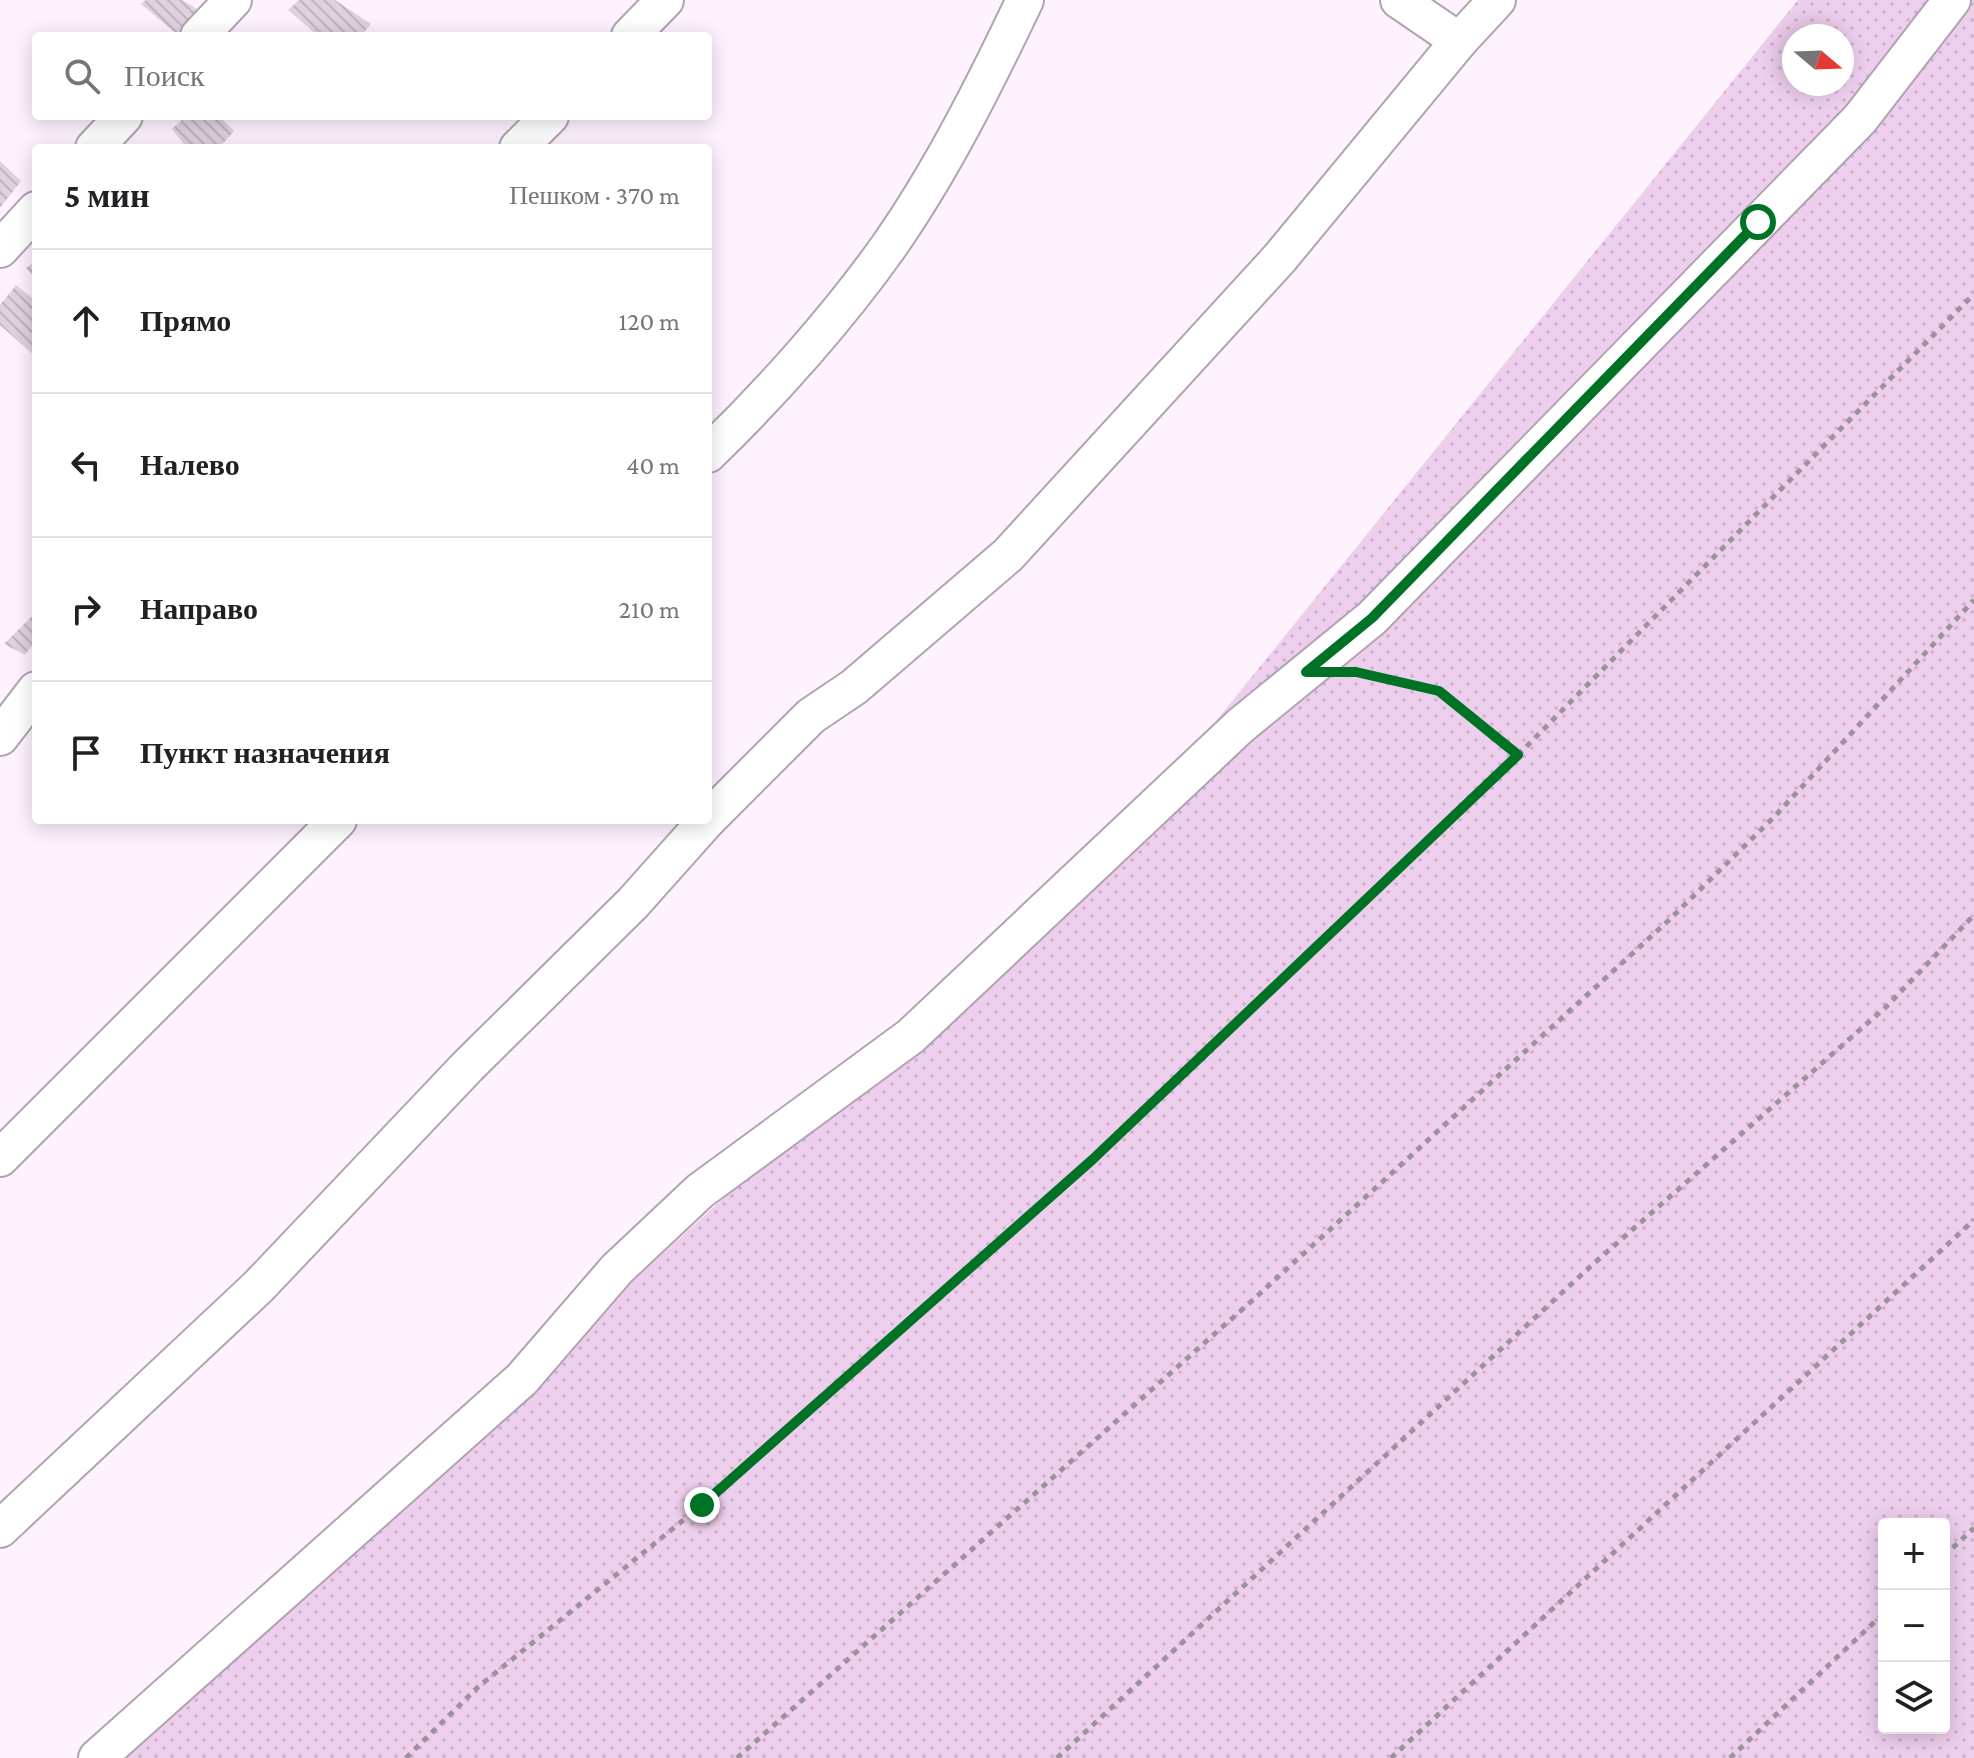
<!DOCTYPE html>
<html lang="ru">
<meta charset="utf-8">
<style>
:root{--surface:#fff;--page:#f6f6f6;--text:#202124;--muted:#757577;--line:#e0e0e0}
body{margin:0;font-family:"Crimson Pro",serif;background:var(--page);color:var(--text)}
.controls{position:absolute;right:24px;bottom:24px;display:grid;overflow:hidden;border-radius:8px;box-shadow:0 4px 20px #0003}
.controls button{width:72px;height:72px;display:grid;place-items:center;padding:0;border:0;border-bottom:2px solid var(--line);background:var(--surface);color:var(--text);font:40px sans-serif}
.compass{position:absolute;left:1782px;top:24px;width:72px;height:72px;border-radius:50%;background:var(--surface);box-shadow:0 4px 20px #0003;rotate:109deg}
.stop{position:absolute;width:24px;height:24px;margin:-18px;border:6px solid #007226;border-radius:50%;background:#fff}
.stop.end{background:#007226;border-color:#fff;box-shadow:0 2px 8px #0008}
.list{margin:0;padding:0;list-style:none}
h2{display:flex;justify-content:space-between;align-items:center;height:104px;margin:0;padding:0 32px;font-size:34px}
h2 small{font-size:26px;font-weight:400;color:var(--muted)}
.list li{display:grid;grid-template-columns:52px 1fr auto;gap:24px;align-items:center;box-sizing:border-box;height:144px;padding:0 32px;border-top:2px solid var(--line)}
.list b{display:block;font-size:30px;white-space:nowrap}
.list em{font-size:26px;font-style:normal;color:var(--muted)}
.icon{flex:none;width:44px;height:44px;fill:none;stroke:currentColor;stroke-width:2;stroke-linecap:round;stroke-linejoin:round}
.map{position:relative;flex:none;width:1974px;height:1758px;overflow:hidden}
.search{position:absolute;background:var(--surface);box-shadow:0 4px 20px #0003;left:32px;top:32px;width:680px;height:88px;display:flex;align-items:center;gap:20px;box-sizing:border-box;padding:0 28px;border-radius:8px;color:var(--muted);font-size:30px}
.panel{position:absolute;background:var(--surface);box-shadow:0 4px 20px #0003;left:32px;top:144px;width:680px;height:680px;border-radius:8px}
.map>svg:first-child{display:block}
.grass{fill:url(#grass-dots);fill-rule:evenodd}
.building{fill:url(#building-back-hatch)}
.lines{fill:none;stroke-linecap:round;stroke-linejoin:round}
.minor-casing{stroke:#b1a3b1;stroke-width:40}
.path{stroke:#9c929c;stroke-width:5;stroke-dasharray:6 6;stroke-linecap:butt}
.minor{stroke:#fff;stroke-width:36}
.route{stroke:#007226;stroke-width:10}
</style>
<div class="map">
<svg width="1974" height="1758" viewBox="0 0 1974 1758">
<defs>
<pattern id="grass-dots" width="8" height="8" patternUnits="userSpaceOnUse" patternTransform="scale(2)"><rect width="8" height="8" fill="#eeceed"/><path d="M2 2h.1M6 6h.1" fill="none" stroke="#cdb1cc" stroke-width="1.8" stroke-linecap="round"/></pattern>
<pattern id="building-back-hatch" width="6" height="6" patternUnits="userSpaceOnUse" patternTransform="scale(2)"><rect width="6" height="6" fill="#e0d1df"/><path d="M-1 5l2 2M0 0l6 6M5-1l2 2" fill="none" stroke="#c1b4c0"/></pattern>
</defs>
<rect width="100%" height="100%" fill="#fef2fe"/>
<path class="grass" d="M1798,0H1974V1758H113L1137,819ZM1794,36H1842V84H1794ZM1884,1524H1944V1728H1884Z"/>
<g class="building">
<polygon points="146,0 182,0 202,12 179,36 141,4"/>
<polygon points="299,0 335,0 371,24 361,36 318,36 288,10"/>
<polygon points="186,116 219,116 234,131 219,148 187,148 172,129"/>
<polygon points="0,161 21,181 0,208"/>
<polygon points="36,261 36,279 26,268"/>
<polygon points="16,285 36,301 35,356 0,325 0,305"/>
<polygon points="32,616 36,618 36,641 25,655 4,644"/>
</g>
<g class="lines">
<defs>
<g id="minor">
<polyline points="1399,0 1459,41 1497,0"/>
<polyline points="199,36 233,0"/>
<polyline points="630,36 665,0"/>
<polyline points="94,148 124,116"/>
<polyline points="518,148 550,116"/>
<polyline points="0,249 36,210"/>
<path d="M708,454C771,393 838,318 889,246C942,170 985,84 1025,0"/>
<polyline points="0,737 36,690"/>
<polyline points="708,819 811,716 854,687 1008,555 1279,259 1459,41"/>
<polyline points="0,1158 338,820"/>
<polyline points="0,1529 258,1287 468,1066 633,903 707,820"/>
<polyline points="97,1758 522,1379 617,1269 700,1191 911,1036 1240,726 1372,618 1860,119 1952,0"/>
</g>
</defs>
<use href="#minor" class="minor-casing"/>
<g class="path">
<polyline points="1518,755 1974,294"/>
<polyline points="1944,1556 1974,1528"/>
<polyline points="406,1758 478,1687 702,1505 1092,1160 1518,755 1439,691 1363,673"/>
<polyline points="737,1758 1255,1298 1668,921 1776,815 1974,600"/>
<polyline points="1057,1758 1591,1266 1887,1006 1974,915"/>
<polyline points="1391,1758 1974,1220"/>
<polyline points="1730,1758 1884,1613"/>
</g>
<use href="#minor" class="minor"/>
</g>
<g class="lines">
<polyline class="route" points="702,1505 1092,1160 1518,755 1439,691 1356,672 1306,672 1372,618 1758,222"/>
</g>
</svg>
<div class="controls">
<button>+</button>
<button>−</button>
<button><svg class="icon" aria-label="layers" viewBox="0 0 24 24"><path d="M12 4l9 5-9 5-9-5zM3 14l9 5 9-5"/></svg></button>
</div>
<svg class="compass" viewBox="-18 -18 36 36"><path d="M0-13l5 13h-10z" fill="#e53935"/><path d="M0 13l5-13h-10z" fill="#757577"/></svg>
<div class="stop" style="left:1758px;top:222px"></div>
<div class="stop end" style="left:702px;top:1505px"></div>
<div class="search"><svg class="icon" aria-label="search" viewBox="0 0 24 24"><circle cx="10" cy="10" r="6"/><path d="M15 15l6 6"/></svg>Поиск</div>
<section class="panel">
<h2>5 мин<small>Пешком · 370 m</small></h2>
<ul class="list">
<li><svg class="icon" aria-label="ahead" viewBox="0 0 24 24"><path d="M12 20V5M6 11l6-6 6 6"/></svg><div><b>Прямо</b></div><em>120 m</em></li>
<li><svg class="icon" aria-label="left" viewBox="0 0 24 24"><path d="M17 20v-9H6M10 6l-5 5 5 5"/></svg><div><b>Налево</b></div><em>40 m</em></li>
<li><svg class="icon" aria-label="right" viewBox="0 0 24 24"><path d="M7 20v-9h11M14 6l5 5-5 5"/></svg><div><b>Направо</b></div><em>210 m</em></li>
<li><svg class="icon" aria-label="arrive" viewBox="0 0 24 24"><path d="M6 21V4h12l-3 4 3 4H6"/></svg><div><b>Пункт назначения</b></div></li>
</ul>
</section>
</div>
